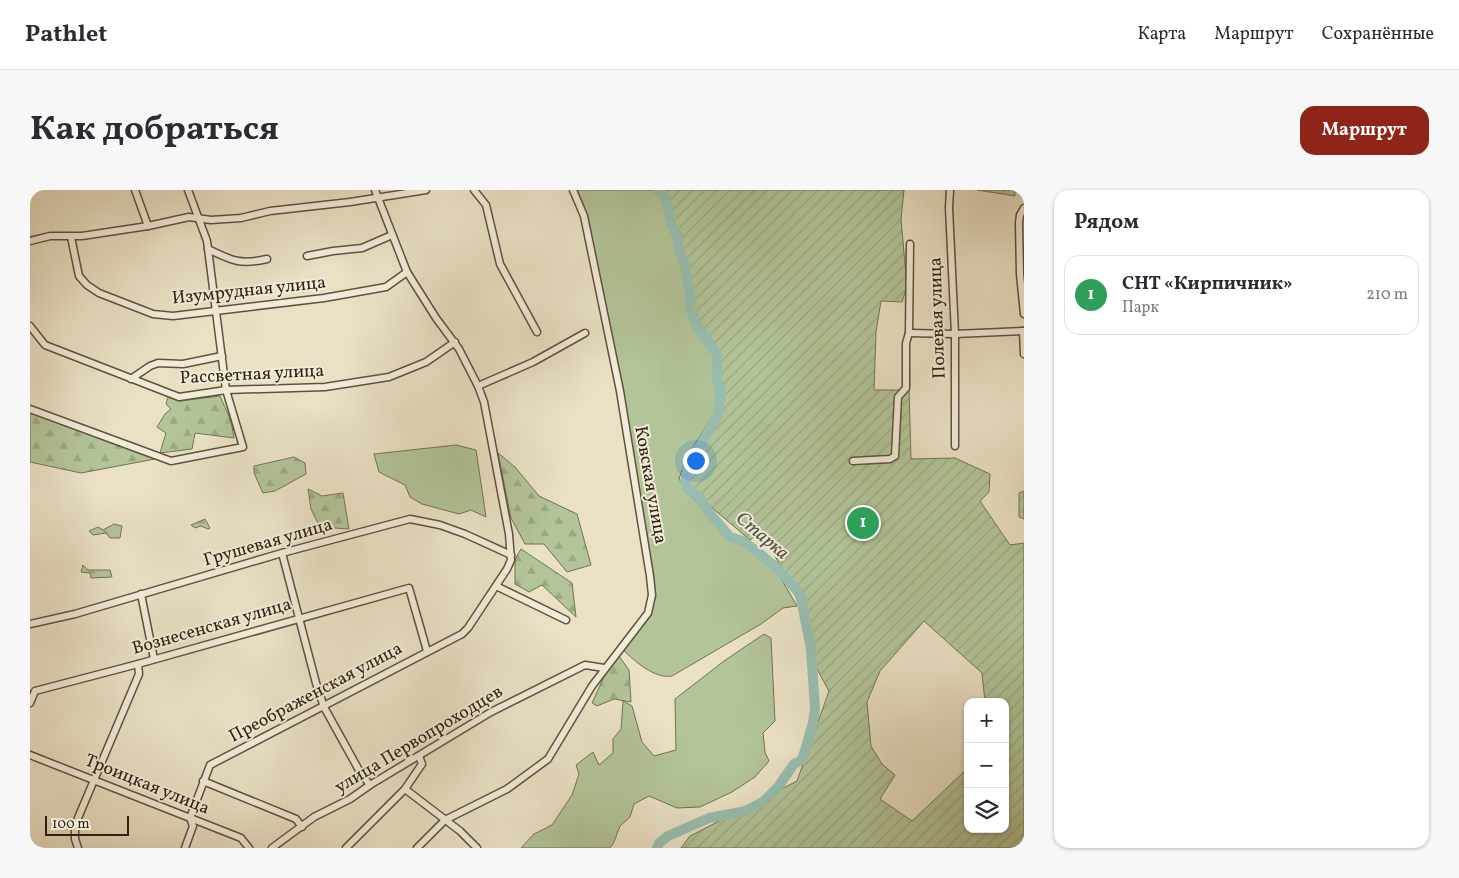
<!DOCTYPE html>
<html lang="ru">
<meta charset="utf-8">
<style>
:root{--surface:#fff;--page:#f7f7f7;--text:#2b2b33;--muted:#7c7c81;--line:#e1e1e2;--accent:#8f2418}
body{margin:0;font-family:Vollkorn,serif;background:var(--page);color:var(--text)}
.controls{position:absolute;right:15px;bottom:15px;display:grid;overflow:hidden;border-radius:10px;box-shadow:0 1px 4px #0004}
.controls button{width:45px;height:45px;display:grid;place-items:center;padding:0;border:0;border-bottom:1px solid var(--line);background:var(--surface);color:var(--text);font:25px sans-serif}
.scale{position:absolute;left:15px;bottom:12px;width:84px;box-sizing:border-box;padding-left:5px;border:2px solid #31220f;border-top:0;font-size:14px;line-height:18px;white-space:nowrap;color:#31220f;-webkit-text-stroke:4px #f1ecd9;paint-order:stroke}
.you{position:absolute;left:665px;top:270px;width:18px;height:18px;margin:-12px;border:4px solid #fff;border-radius:50%;background:#1a73e8;box-shadow:0 0 0 8px #1a73e833}
.badge{display:grid;place-items:center;width:32px;height:32px;border-radius:50%;background:var(--accent);color:#fff;font-size:16px;font-weight:700}
.pin{position:absolute;translate:-50% -50%;border:2px solid #fff;box-shadow:0 1px 5px #0006}
.list{margin:0;padding:0;list-style:none}
h2{display:flex;justify-content:space-between;align-items:center;height:65px;margin:0;padding:0 20px;font-size:21px}
h2 small{font-size:16px;font-weight:400;color:var(--muted)}
.list li{display:grid;grid-template-columns:32px 1fr auto;gap:15px;align-items:center;box-sizing:border-box;height:80px;margin:0 10px 10px;padding:0 10px;border:1px solid var(--line);border-radius:15px}
.list b{display:block;font-size:19px;white-space:nowrap}
.list p{margin:0;font-size:16px;white-space:nowrap;color:var(--muted)}
.list em{font-size:16px;font-style:normal;color:var(--muted)}
.icon{flex:none;width:28px;height:28px;fill:none;stroke:currentColor;stroke-width:2;stroke-linecap:round;stroke-linejoin:round}
.map{position:relative;flex:none;width:994px;height:658px;overflow:hidden;border-radius:15px}
header{display:flex;align-items:center;gap:30px;box-sizing:border-box;height:70px;padding:0 25px;background:var(--surface);border-bottom:1px solid var(--line)}
header strong{font-size:24px}
nav{display:flex;gap:28px;margin-inline-start:auto;font-size:18px}
.intro{display:flex;align-items:center;justify-content:space-between;box-sizing:border-box;height:120px;padding:0 30px}
h1{margin:0;font-size:35px}
.button{padding:12px 22px;border-radius:15px;background:var(--accent);color:#fff;font-size:18px;font-weight:700}
main{display:flex;gap:30px;padding:0 30px}
aside{flex:1;background:var(--surface);border-radius:15px;box-shadow:0 1px 4px #0004}
.map>svg:first-child{display:block}
.grass{fill:#b2c498;stroke:#727354}
.forest{fill:url(#forest-firs);stroke:#727354}
.garden{fill:url(#garden-furrows);stroke:#727354;fill-rule:evenodd}
.lines{fill:none;stroke-linecap:round;stroke-linejoin:round}
.river{stroke:#98beb1;stroke-width:10}
.minor-casing{stroke:#5f523c;stroke-width:9}
.minor{stroke:#f1ecd9;stroke-width:6}
.labels{text-anchor:middle;dominant-baseline:central;stroke-width:4;stroke-linejoin:round;paint-order:stroke}
.street-label{font-size:18px;fill:#31220f;stroke:#f1ecd9}
.water-label{font-size:19px;font-style:italic;fill:#505140;stroke:#f1ecd9}
</style>
<header>
<strong>Pathlet</strong>
<nav><a>Карта</a><a>Маршрут</a><a>Сохранённые</a></nav>
</header>
<div class="intro"><h1>Как добраться</h1><a class="button">Маршрут</a></div>
<main>
<div class="map">
<svg width="994" height="658" viewBox="0 0 994 658">
<defs>
<pattern id="forest-firs" width="22" height="20" patternUnits="userSpaceOnUse" patternTransform="scale(1.25)"><rect width="22" height="20" fill="#b2c498"/><path d="M5 1l3.5 6h-7zM16 11l3.5 6h-7z" fill="#9aa882"/></pattern>
<pattern id="garden-furrows" width="10" height="10" patternUnits="userSpaceOnUse" patternTransform="scale(1.25)"><rect width="10" height="10" fill="#b2c498"/><path d="M-1 1l2-2M0 10L10 0M9 11l2-2" fill="none" stroke="#9aa882"/></pattern>
</defs>
<rect width="100%" height="100%" fill="#eae1c5"/>
<filter id="stains"><feTurbulence type="fractalNoise" baseFrequency=".004" numOctaves="4"/><feColorMatrix values="0 0 0 0 .2 0 0 0 0 .09 0 0 0 0 .02 0 0 0 .5 -.17"/></filter>
<radialGradient id="worn" r=".72"><stop offset=".6" stop-color="#630" stop-opacity="0"/><stop offset="1" stop-color="#630" stop-opacity=".3"/></radialGradient>
<g class="grass">
<path d="M547,0H637L643,8L636,16L641,36L646,45L648,60L654,76L660,108L659,118L667,138L686,164L685,190L690,202V211L686,221L656,268L649,289L658,303L686,332L698,349L712,354L749,385L767,416L753,418L731,434L642,486C624,489 605,471 593,460L619,425L624,404L557,26Z"/>
<polygon points="426,255 446,260 456,327 441,320 429,324 392,314 380,307 375,295 349,282 344,264"/>
<polygon points="734,444 741,448 745,531 733,543 735,562 739,571 725,587 702,602 670,617 647,618 619,606 604,614 600,627 590,636 584,652 580,658 491,658 504,644 522,635 542,605 549,584 546,575 563,562 569,575 583,563 583,549 591,539 593,511 602,516 612,552 624,566 646,560 645,509 694,471"/>
</g>
<g class="forest">
<polygon points="190,206 201,231 204,248 165,243 162,259 130,263 136,243 127,237 135,224 141,219 136,214 138,207 150,211"/>
<polygon points="0,223 125,269 51,283 0,272"/>
<polygon points="468,263 485,277 509,306 547,324 561,375 537,382 514,354 495,354 481,328"/>
<polygon points="264,267 275,273 276,284 245,301 233,303 224,283 224,276"/>
<polygon points="278,299 292,306 313,303 319,339 290,337 281,319"/>
<polygon points="175,329 180,338 178,339 171,336 165,338 161,335"/>
<polygon points="84,334 92,336 90,348 80,348 76,343 63,345 59,341 68,337 73,340"/>
<polygon points="491,359 542,393 546,427 512,395 499,402 485,394 485,369"/>
<polygon points="53,375 58,380 80,380 82,387 61,388 60,383 51,382"/>
<polygon points="589,466 599,480 601,512 584,509 567,516 562,513 578,478"/>
</g>
<g class="garden">
<path d="M627,0H874L871,29L877,96L872,112L851,111L846,142L844,200H879L881,269L925,268L960,284L959,302L950,311L980,355L994,353V658H651L660,646L767,591L799,501L782,470L772,419L741,358L725,346L720,350L680,316L678,321L670,308L657,298L655,291L658,277L687,227L691,202L687,190V164L668,137L660,118L661,108L655,76L649,60L647,44L642,36L635,8L631,2ZM894,431L952,483L955,512H975V639H938V578L882,631L850,609L865,585L852,574L841,556L837,512L850,481Z"/>
<polygon points="947,0 985,0 985,6"/>
<polygon points="994,301 994,329 989,327 989,303"/>
</g>
<g class="lines">
<polyline class="river" points="627,658 629,653 638,646 679,628 716,621 733,612 748,597 764,574 770,571 773,567 783,533 785,518 781,459 770,404 749,380 734,367 713,351 700,347 678,321 670,308 657,298 655,291 658,277 687,227 691,202 687,190 687,164 668,137 660,118 661,108 655,76 649,60 647,44 642,36 635,8 631,2 627,0"/>
<defs>
<g id="minor">
<polyline points="105,0 118,36"/>
<polyline points="444,0 456,15 470,74 507,142"/>
<polyline points="920,0 919,18 925,144 925,256"/>
<polyline points="994,18 990,25 989,33 990,84 994,124"/>
<polyline points="41,47 49,86 57,95 69,103 123,124 143,126 294,108 356,97 377,82"/>
<polyline points="0,51 20,46 52,46 118,36 159,27 181,30 211,28 240,21 320,12 396,0"/>
<path d="M178,59C202,71 211,75 237,69"/>
<polyline points="277,66 303,61 332,58 362,45"/>
<polyline points="0,136 15,155 149,207 196,200 295,197 359,187 396,172 425,152"/>
<polyline points="993,141 994,164"/>
<polyline points="879,143 925,144 994,141"/>
<polyline points="101,189 120,176 128,173 153,174 192,166"/>
<polyline points="448,196 503,172 555,143"/>
<polyline points="0,219 141,271 213,257 196,200 177,51 158,0"/>
<polyline points="823,271 860,269 865,266 868,207 876,198 876,153 879,143 880,54"/>
<polyline points="252,363 286,493 294,517 330,582 340,595"/>
<polyline points="466,396 536,430"/>
<polyline points="111,404 124,469"/>
<polyline points="0,434 45,424 252,363 380,329 410,335 435,344 481,365"/>
<polyline points="0,513 5,501 108,474 379,398 397,461"/>
<polyline points="0,565 211,648 219,658"/>
<polyline points="173,591 266,629 272,637"/>
<polyline points="375,599 430,641 447,658"/>
<polyline points="48,658 45,649 45,635 109,484 108,474"/>
<polyline points="155,658 163,636 160,628 180,575 432,444 438,438 477,379 481,370 479,344 454,212 448,196 429,159 406,128 377,82 345,0"/>
<polyline points="242,658 284,627 320,609 340,595 461,522 555,475 574,478"/>
<polyline points="316,658 375,599 392,574 389,566"/>
<polyline points="387,658 415,630 477,599 518,569 562,496 618,423 622,405 620,386 590,201 554,26 543,0"/>
</g>
</defs>
<use href="#minor" class="minor-casing"/>
<use href="#minor" class="minor"/>
</g>
<g class="labels">
<g class="street-label">
<text transform="translate(219 101) rotate(-6)">Изумрудная улица</text>
<text transform="translate(908 128) rotate(-92)">Полевая улица</text>
<text transform="translate(222 185) rotate(-3)">Рассветная улица</text>
<text transform="translate(620 295) rotate(80)">Ковская улица</text>
<text transform="translate(238 353) rotate(-16)">Грушевая улица</text>
<text transform="translate(182 437) rotate(-16)">Вознесенская улица</text>
<text transform="translate(286 503) rotate(-28)">Преображенская улица</text>
<text transform="translate(389 550) rotate(-31)">улица Первопроходцев</text>
<text transform="translate(117 595) rotate(22)">Троицкая улица</text>
</g>
<g class="water-label">
<text transform="translate(732 346) rotate(40)">Старка</text>
</g>
</g>
<rect width="100%" height="100%" filter="url(#stains)"/>
<rect width="100%" height="100%" fill="url(#worn)"/>
</svg>
<div class="controls">
<button>+</button>
<button>−</button>
<button><svg class="icon" aria-label="layers" viewBox="0 0 24 24"><path d="M12 4l9 5-9 5-9-5zM3 14l9 5 9-5"/></svg></button>
</div>
<div class="scale">100 m</div>
<div class="you"></div>
<div class="pin badge" style="left:833px;top:333px;background:#2e9e5b">1</div>
</div>
<aside>
<h2>Рядом<small></small></h2>
<ul class="list">
<li><span class="badge" style="background:#2e9e5b">1</span><div><b>СНТ «Кирпичник»</b><p>Парк</p></div><em>210 m</em></li>
</ul>
</aside>
</main>
